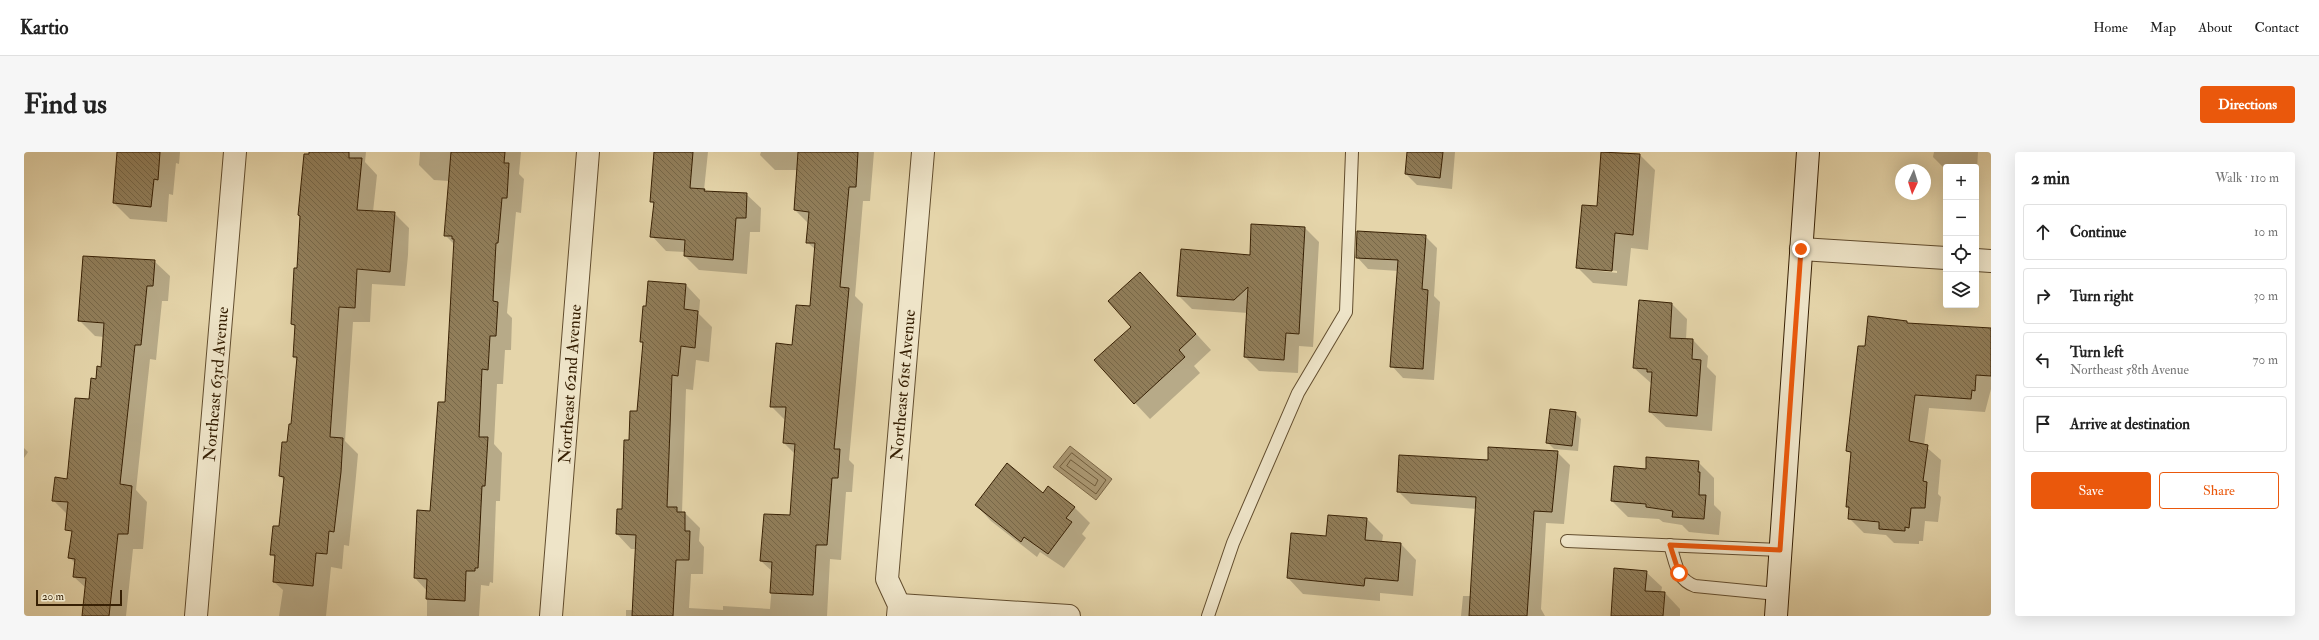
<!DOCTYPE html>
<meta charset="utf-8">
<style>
:root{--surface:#fff;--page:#f6f6f6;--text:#222;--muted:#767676;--line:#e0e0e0;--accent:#ea580c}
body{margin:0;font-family:"IM FELL Double Pica",serif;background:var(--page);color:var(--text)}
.controls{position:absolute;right:12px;top:12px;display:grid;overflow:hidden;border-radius:4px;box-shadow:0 4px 16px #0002}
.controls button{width:36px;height:36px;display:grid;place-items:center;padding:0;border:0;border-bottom:1px solid var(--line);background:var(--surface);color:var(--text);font:20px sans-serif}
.compass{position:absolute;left:1871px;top:12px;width:36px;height:36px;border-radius:50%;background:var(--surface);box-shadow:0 4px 16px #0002;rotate:184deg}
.scale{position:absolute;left:12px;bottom:10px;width:86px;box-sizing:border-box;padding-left:4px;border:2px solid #372004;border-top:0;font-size:11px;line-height:14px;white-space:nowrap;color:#372004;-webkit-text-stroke:3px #eee4c8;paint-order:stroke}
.stop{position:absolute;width:12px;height:12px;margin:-9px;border:3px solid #ea580c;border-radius:50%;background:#fff}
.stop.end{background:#ea580c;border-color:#fff;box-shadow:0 1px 4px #0008}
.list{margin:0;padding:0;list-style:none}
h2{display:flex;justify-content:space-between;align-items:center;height:52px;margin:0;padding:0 16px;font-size:17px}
h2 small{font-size:13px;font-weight:400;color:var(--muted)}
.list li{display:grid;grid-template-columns:26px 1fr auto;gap:12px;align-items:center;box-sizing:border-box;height:56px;margin:0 8px 8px;padding:0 8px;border:1px solid var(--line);border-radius:4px}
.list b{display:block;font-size:15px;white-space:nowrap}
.list p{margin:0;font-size:13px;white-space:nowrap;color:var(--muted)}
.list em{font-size:13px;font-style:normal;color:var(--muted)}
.actions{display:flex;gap:8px;padding:12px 16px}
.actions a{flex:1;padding:9px 0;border:1px solid var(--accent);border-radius:4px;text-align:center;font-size:14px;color:var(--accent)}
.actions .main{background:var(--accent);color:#fff}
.icon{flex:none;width:22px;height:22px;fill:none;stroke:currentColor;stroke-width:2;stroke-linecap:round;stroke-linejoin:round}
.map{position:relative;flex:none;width:1967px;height:464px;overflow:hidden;border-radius:4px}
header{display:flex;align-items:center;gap:24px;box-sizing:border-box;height:56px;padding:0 20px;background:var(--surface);border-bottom:1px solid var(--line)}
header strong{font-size:19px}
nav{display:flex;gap:22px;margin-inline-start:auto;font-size:14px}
.intro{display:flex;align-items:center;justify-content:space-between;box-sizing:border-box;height:96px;padding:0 24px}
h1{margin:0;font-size:28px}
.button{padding:10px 18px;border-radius:4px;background:var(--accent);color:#fff;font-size:14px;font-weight:700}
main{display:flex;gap:24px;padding:0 24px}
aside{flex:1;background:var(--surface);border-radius:4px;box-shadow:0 4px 16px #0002}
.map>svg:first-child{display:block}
.water{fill:#aa9772;stroke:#7c6746}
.shadow{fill:#0003;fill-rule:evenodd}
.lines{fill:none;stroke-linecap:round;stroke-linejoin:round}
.shore{stroke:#705c3b;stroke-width:1}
.building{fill:url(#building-back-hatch);stroke:#372004}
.lane-casing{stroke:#624d2e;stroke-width:14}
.street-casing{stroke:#624d2e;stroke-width:24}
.secondary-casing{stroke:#372004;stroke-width:24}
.lane{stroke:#eee4c8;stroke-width:12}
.street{stroke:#eee4c8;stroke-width:22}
.secondary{stroke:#eee4c8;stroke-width:22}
.route{stroke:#ea580c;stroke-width:5}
.labels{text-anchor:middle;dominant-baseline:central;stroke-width:3;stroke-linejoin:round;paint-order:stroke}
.street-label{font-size:17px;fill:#372004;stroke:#eee4c8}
</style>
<header>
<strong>Kartio</strong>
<nav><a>Home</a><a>Map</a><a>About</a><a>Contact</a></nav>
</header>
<div class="intro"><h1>Find us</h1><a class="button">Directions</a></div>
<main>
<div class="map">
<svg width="1967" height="464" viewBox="0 0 1967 464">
<defs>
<pattern id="building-back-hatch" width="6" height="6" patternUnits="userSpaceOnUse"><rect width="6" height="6" fill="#917e5a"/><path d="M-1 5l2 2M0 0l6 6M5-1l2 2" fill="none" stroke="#776748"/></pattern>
</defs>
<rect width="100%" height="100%" fill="#e5d5aa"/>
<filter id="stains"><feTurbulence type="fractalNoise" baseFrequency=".005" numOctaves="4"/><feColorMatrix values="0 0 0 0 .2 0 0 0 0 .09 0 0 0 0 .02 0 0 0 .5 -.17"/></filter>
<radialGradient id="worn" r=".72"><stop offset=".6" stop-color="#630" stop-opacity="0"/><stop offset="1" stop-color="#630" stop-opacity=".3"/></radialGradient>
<polygon class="water" points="1046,294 1088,327 1072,348 1029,315"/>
<g class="shadow">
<polygon points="94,0 156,0 155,12 152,11 149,43 145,42 143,70 106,67 90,51"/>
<polygon points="286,0 342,0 341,10 353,23 349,60 370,61 385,76 384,103 381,134 348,132 346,170 329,170 321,289 334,302 331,335 325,394 320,393 318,417 307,415 302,464 255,464 259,438 250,430 252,407 247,402 255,375 260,328 256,324 268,274 273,208 270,205 272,176 268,172"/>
<polygon points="396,0 497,0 495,22 500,27 497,61 492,60 483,161 488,166 487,198 481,198 479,232 473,232 470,292 478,301 476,349 472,349 469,431 466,430 465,434 457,433 455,464 403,464 403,439 391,426 407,360 422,252 431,93 421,83 425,29 410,28 395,13"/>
<polygon points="631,0 684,0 680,38 683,40 722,42 737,56 736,80 726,80 723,122 675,118 661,104 661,100 642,99 628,84 630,53 627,49"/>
<polygon points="737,0 850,0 846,49 839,49 831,144 839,152 825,308 830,313 828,340 822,340 817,408 806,407 803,464 602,464 602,458 609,458 612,397 607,397 593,382 594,358 599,359 606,290 614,260 620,193 617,190 623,155 662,133 676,148 675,162 688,175 685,210 672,208 669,238 662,237 658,361 661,361 676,376 675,389 680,395 679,422 667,422 665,456 699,458 699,454 746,457 749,420 737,409 767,364 771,302 760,291 762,269 747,254 769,194 787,155 792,98 783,90 785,72 771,58 774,18 751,18 736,3"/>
<polygon points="1384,0 1431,0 1428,37 1393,33 1382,22"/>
<path d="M1578,0L1616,3L1631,18L1624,98L1607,96L1603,134L1569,131L1553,115L1574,56ZM1568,116L1593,119V121L1568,118Z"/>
<polygon points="1910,0 1954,0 1953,18 1952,15 1921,17 1909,5"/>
<polygon points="1281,76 1295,90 1289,195 1275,194 1274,221 1235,219 1221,205 1224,161 1168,157 1154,143"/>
<polygon points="1401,84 1413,96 1410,144 1416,150 1410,228 1379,226 1368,214 1375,119 1344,117 1333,105"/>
<polygon points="130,109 146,124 144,149 138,149 132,208 126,207 112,338 123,350 119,397 109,397 102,464 59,464 62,436 50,425 52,412 45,405 49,378 43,362 29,348 43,328 66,248 78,216 80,185 71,184 55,168"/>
<polygon points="1131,137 1187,198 1170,214 1176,221 1126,267 1111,251 1109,175"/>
<polygon points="1648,152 1663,167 1662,188 1669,188 1684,204 1683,215 1692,224 1688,279 1642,275 1626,260 1628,232 1610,216"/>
<path d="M1883,170L1885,172L1967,177V237L1961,260L1905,256L1900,293L1917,308L1914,342L1917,345L1914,370L1901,369L1899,389H1895V392L1870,391L1862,383L1840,381L1826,367V358L1823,354L1828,303L1823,298L1841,195ZM1836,367L1860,369V371L1838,369Z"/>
<polygon points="1551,261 1557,267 1554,299 1530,297 1524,291"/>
<polygon points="0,296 4,300 0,306"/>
<polygon points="1533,300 1546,313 1540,372 1522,371 1517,457 1521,464 1437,464 1439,444 1447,444 1453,357 1387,352 1374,339 1464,309"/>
<polygon points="1674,310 1690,326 1690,353 1697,360 1695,383 1665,380 1658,373 1639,370 1635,367 1604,365 1588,349 1622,318"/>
<polygon points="1019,342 1050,355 1066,371 1058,382 1062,386 1040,416 1016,400 1013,405 967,369 952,353"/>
<polygon points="1305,364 1343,367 1359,383 1358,390 1377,392 1392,408 1389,444 1356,441 1356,449 1279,442 1264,426 1268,382 1302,385"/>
<polygon points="1622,420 1638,435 1637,441 1641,441 1656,457 1656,464 1587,464"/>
</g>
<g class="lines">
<g class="shore">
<polygon points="1048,301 1082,328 1072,342 1036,315"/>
<polygon points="1047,308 1074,328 1071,334 1043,314"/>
</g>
</g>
<g class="building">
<polygon points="93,0 136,0 134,28 130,27 127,55 89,51"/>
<polygon points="285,0 325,0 325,6 338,6 333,58 371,60 366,120 333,117 331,156 315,155 306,285 319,286 317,320 310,380 305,379 303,402 292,401 289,434 249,430 251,403 246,403 249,374 255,374 260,325 255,324 258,290 263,290 265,272 267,272 273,205 269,205 271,173 267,172 270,116 273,116 276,64 274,63 280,2 285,2"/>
<polygon points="427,0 481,0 480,11 485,11 483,46 478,46 474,91 472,91 469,149 474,150 472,184 466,184 464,218 458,217 455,285 464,285 461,334 458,334 454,416 451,416 451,419 442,419 441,449 402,447 403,427 390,426 393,358 406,359 414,250 421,250 430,87 428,87 428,84 420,84"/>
<polygon points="630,0 669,0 666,36 681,37 680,39 723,41 722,66 712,66 709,108 660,104 661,88 626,85 630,50 626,50"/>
<polygon points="774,0 834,0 832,35 825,35 816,135 825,136 810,297 816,297 814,326 808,326 803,393 792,393 789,443 746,441 748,410 736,409 740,362 766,363 771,292 759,291 762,255 746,255 752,191 768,193 772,153 786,154 791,91 782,91 785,60 770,58"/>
<polygon points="1383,0 1419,0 1416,26 1381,22"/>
<polygon points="1577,0 1616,2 1609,83 1591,81 1588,119 1552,116 1558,53 1573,54"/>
<polygon points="1227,72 1281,75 1275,182 1262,181 1260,208 1220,205 1224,135 1210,148 1153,144 1157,97 1226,103"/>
<polygon points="1333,79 1402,83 1398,137 1404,138 1399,217 1366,215 1374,108 1332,106"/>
<polygon points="59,104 131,108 129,134 123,134 117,193 111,193 96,332 108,334 104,382 94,382 85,464 58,464 62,426 49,425 51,407 44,406 48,379 41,378 44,350 28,349 31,325 43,327 51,246 65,247 67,226 72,227 73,214 77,215 80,171 54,169"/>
<polygon points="1116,120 1172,182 1155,198 1161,205 1110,252 1070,208 1107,175 1084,149"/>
<polygon points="624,129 662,132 660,157 674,159 671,196 657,194 654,224 648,223 643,355 653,355 653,360 661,360 661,379 666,379 665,408 652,408 649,464 608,464 612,383 592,382 593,357 598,357 600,288 605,288 606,259 613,259 619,190 616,190 619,154 622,154"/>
<polygon points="1615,148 1648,151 1646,186 1669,187 1668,207 1677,208 1673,264 1625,260 1628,220 1623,220 1623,217 1609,216"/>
<polygon points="1844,164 1883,169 1883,171 1967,176 1967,224 1952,223 1951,239 1948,238 1947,247 1891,243 1885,289 1904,293 1899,329 1903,330 1901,356 1887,356 1885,376 1881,375 1881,379 1855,377 1855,370 1824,367 1825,355 1822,355 1827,300 1822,299 1834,194 1841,194"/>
<polygon points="1526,257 1552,260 1548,294 1522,291"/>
<polygon points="1464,295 1534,299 1528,360 1510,359 1503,464 1445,464 1452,345 1373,340 1375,303 1464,308"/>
<polygon points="1622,305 1675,309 1674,320 1676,320 1675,343 1682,343 1680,367 1648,365 1649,359 1622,355 1622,352 1587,349 1590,314 1622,317"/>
<polygon points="983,311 1019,341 1024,334 1051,355 1042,366 1048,370 1024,402 1000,385 997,390 951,353"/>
<polygon points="1304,363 1343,366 1341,388 1377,391 1374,429 1341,426 1340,434 1263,426 1267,381 1302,384"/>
<polygon points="1590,416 1623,419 1621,439 1641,440 1639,464 1587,464"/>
</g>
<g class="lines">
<defs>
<g id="lane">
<polyline points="1543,389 1756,398"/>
<path d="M1646,393C1652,411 1652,427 1671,434L1753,442"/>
<polyline points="1184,464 1209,391 1274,241 1322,160 1328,0"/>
</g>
<g id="street">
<polyline points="1777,97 1922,106"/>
<polyline points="1952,108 1967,109"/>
<polyline points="875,453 1045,464"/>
<polyline points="172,464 211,0"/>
<polyline points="527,464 564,0"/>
<polyline points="874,464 875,453 863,427 899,0"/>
</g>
<polyline id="secondary" points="1752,464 1784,0"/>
</defs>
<use href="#lane" class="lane-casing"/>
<use href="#street" class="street-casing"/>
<use href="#secondary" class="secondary-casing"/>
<use href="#lane" class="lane"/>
<use href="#street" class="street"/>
<use href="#secondary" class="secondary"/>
</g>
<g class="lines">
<polyline class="route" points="1655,421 1646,393 1756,398 1777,97"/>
</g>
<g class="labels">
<g class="street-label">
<text transform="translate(192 232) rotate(-85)">Northeast 63rd Avenue</text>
<text transform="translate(546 232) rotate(-86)">Northeast 62nd Avenue</text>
<text transform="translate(879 233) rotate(-85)">Northeast 61st Avenue</text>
</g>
</g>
<rect width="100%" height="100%" filter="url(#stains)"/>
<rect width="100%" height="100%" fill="url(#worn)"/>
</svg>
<div class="controls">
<button>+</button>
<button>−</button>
<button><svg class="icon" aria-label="locate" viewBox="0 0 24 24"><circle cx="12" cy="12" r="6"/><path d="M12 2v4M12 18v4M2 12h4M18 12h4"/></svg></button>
<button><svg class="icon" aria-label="layers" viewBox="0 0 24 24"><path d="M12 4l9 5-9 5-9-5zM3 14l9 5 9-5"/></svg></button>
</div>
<svg class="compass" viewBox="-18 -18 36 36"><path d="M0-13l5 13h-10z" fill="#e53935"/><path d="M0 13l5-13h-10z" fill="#767676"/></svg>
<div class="scale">20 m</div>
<div class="stop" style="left:1655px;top:421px"></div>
<div class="stop end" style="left:1777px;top:97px"></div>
</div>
<aside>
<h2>2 min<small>Walk · 110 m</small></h2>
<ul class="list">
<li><svg class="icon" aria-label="ahead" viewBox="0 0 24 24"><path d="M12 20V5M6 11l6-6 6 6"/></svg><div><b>Continue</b></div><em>10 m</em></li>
<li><svg class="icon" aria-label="right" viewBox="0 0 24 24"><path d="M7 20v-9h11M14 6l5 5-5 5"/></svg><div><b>Turn right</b></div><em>30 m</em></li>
<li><svg class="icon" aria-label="left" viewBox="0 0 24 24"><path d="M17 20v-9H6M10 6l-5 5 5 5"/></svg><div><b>Turn left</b><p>Northeast 58th Avenue</p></div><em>70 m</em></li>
<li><svg class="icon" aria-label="arrive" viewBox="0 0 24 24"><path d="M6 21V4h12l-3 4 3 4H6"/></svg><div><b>Arrive at destination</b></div></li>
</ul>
<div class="actions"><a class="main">Save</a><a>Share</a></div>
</aside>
</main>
